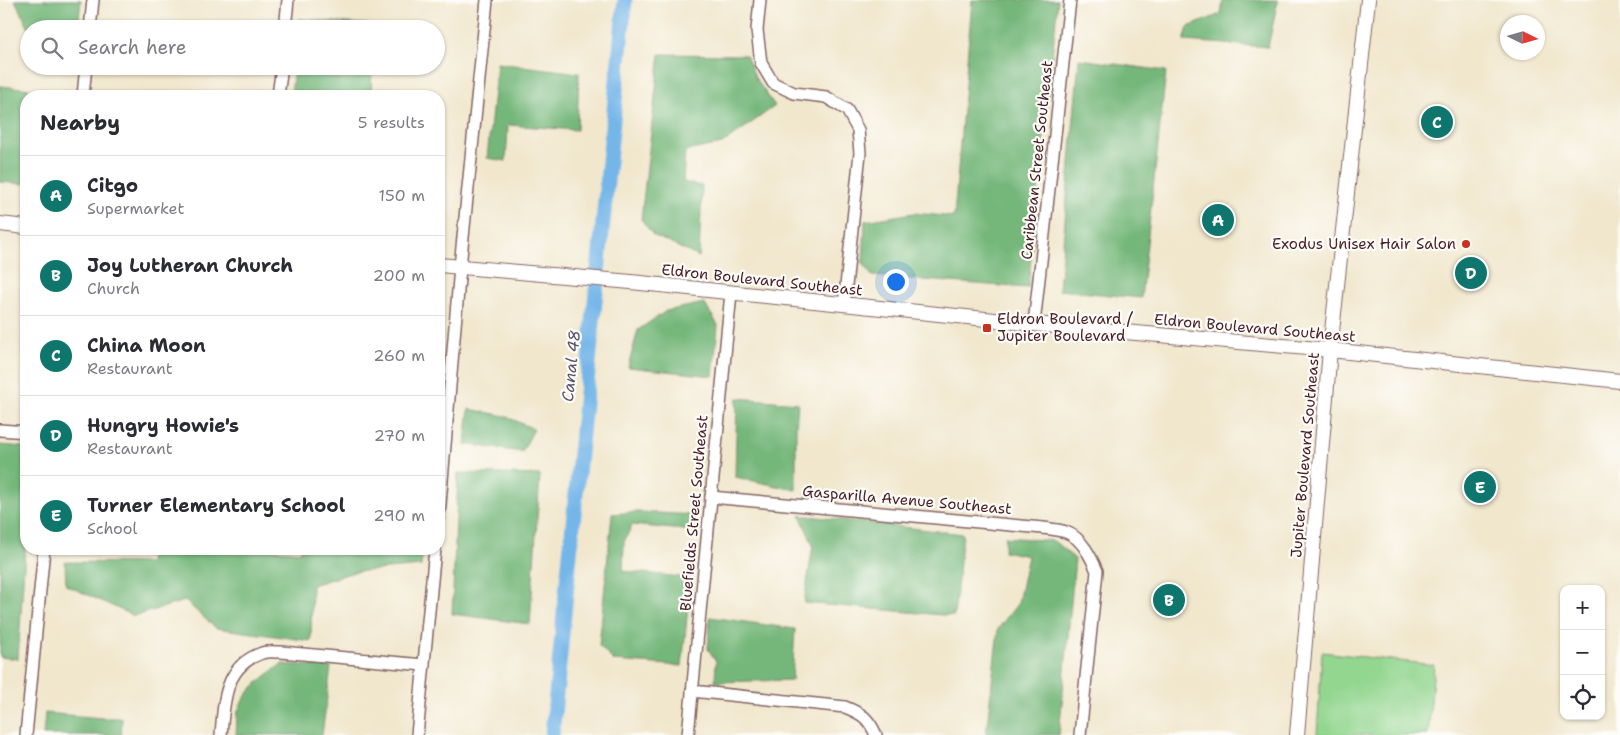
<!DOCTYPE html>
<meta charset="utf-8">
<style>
:root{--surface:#fff;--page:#f7f7f7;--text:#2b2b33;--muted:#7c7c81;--line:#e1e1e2;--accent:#0f766e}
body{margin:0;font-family:"Shantell Sans",sans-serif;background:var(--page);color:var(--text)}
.controls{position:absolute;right:15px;bottom:15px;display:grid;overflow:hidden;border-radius:10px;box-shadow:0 1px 4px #0004}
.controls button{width:45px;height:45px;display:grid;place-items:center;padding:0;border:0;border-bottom:1px solid var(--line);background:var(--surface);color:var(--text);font:25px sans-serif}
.compass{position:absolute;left:1500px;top:15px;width:45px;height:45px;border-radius:50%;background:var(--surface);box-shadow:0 1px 4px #0004;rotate:95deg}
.you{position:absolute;left:895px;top:281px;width:18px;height:18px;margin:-12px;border:4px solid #fff;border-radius:50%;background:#1a73e8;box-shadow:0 0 0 8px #1a73e833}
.badge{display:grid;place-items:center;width:32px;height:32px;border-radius:50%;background:var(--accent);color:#fff;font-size:16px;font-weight:700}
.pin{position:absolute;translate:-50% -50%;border:2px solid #fff;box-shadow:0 1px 5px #0006}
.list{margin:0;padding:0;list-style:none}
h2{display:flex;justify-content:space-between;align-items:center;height:65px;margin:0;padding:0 20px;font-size:21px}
h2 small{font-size:16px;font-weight:400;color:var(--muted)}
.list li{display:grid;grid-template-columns:32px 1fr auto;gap:15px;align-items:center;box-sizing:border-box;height:80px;padding:0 20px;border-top:1px solid var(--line)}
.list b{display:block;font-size:19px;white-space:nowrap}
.list p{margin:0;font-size:16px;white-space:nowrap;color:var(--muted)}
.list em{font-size:16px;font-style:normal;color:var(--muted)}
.icon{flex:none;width:28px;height:28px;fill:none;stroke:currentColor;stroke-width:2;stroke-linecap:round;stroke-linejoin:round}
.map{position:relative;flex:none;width:1620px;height:735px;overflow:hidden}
.search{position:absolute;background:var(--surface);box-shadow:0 1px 4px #0004;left:20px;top:20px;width:425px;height:55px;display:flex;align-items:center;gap:12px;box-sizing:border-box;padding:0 18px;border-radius:28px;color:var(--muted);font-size:19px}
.panel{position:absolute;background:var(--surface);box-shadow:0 1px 4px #0004;left:20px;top:90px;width:425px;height:465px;border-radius:20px}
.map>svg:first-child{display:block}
.green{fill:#92d68f;stroke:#6e7a5d}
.forest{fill:#75b77a;stroke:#606b52}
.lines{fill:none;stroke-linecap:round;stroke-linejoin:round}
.canal{stroke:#75b6e9;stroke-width:15}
.minor-casing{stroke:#846564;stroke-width:14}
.tertiary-casing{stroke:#846564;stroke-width:16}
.minor{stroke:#fff;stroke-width:11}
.tertiary{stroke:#fff;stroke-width:14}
.poi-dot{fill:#c8321e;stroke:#fdfcf7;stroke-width:2}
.labels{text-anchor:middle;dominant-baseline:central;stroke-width:4.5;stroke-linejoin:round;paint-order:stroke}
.street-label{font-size:15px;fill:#4a1f2b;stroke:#fdfcf7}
.poi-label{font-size:15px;fill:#4a1f2b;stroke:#fdfcf7;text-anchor:end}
.water-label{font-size:16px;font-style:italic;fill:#59546e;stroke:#fdfcf7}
</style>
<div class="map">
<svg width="1620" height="735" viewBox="0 0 1620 735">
<rect width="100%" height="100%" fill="#fdfcf7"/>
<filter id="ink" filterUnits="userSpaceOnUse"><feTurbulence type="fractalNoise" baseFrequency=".02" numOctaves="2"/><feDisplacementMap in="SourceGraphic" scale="10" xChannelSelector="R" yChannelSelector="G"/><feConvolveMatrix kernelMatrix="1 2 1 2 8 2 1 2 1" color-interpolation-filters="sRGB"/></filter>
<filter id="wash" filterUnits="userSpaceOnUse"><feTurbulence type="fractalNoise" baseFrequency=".0096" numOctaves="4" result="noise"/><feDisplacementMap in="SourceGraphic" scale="20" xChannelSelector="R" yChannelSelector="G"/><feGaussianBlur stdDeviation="1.12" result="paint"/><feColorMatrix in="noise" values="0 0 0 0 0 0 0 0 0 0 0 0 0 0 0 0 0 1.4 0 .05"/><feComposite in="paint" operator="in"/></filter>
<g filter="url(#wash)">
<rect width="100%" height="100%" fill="#f1e7cd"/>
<polygon class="green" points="1322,652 1434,665 1428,735 1317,735"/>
<g class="forest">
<polygon points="15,0 81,0 78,29 29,29"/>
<polygon points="972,0 1058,0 1028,288 872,276 863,263 865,221 914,213 954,217"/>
<polygon points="1223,0 1278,0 1268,47 1184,41 1188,27 1221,14"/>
<polygon points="299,19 375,25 374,29 298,29"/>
<polygon points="660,54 746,55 756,79 775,106 722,144 685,151 683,182 702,186 699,257 653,235 641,219"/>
<polygon points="1079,59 1166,71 1141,298 1059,290"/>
<polygon points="497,63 579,73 577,130 508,125 506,161 487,158"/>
<polygon points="294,66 372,66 371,96 291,96"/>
<polygon points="0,86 66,92 65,96 26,96 26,184 0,182"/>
<polygon points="704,303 718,325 713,376 628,367 638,330 666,311"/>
<polygon points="737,398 798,403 796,428 796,490 735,477"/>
<polygon points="469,409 505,416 534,429 522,452 465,444"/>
<polygon points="0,445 26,447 26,535 18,659 0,657"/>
<polygon points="458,473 540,475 530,624 452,614"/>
<polygon points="638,512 695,515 694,531 632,525 624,542 623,571 691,578 682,666 614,661 599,646 612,514"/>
<polygon points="800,515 963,534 954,616 804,603 813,545"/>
<polygon points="1005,537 1054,541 1075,559 1059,735 986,735 998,629 1018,603 1028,556 1004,551"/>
<polygon points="151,549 266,549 300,552 301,549 423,549 421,566 354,572 312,585 311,641 216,628 185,601 134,616 66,585 65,562 149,563"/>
<polygon points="710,617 795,629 792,680 715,682 716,661 708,649"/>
<path d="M282,664L331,667L322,735H236C237,727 236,718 238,711C245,690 265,676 282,664Z"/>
<polygon points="45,713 102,718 122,718 121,735 43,735"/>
</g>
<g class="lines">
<polyline class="canal" points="552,735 625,0"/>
</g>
</g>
<g filter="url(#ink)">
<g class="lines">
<defs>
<g id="minor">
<polyline points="760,0 757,30 761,63 773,83 794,93 826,97 847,110 858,130 860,153 844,305"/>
<polyline points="90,29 93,0"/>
<polyline points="285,29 288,0"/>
<polyline points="83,96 86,66"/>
<polyline points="278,96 282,66"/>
<polyline points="1034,324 1070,0"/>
<polyline points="0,430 26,432"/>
<path d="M711,497L1043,528C1050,529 1059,530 1066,532C1082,538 1091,557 1097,571L1080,735"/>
<polyline points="439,516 460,267 487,0"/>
<path d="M692,691L845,707C862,714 868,717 876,735"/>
<polyline points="26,735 44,549"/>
<path d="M221,735C224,702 224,666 262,653C267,651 275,652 281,652L424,665"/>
<polyline points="417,735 435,549"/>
<polyline points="688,735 731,293"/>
</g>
<g id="tertiary">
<polyline points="0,224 26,227"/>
<polyline points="439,265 631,282 1034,324 1330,350 1620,381"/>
<polyline points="1297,735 1330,350 1368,0"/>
</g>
</defs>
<use href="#minor" class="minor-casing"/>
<use href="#tertiary" class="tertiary-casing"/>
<use href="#minor" class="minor"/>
<use href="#tertiary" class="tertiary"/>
</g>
</g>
<g class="poi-dot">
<circle cx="1466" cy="244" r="5"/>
<rect x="982" y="323" width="10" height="10" rx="2.5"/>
</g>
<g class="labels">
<g class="street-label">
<text transform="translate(1037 160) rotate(-84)">Caribbean Street Southeast</text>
<text transform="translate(762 280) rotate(6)">Eldron Boulevard Southeast</text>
<text transform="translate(1255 328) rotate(5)">Eldron Boulevard Southeast</text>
<text transform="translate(1305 455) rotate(-85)">Jupiter Boulevard Southeast</text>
<text transform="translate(907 500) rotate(5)">Gasparilla Avenue Southeast</text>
<text transform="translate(694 513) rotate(-85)">Bluefields Street Southeast</text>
</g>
<g class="poi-label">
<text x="1456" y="244">Exodus Unisex Hair Salon</text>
<text x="997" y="319" text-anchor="start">Eldron Boulevard /<tspan x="997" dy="17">Jupiter Boulevard</tspan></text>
</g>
<g class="water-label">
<text transform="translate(571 366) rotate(-84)">Canal 48</text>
</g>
</g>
</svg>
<div class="controls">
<button>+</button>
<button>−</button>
<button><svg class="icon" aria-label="locate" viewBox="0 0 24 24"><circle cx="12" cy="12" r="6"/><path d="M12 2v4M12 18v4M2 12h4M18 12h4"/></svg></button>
</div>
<svg class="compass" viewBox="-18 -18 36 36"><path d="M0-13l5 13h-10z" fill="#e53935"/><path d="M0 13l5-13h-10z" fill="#7c7c81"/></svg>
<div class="you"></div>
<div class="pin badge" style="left:1218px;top:220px">A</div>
<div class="pin badge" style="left:1169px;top:600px">B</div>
<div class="pin badge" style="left:1437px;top:122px">C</div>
<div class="pin badge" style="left:1471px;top:273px">D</div>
<div class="pin badge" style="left:1480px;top:487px">E</div>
<div class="search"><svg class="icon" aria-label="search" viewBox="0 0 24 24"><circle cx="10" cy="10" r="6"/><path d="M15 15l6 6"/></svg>Search here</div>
<section class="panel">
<h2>Nearby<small>5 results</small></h2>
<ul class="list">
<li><span class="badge">A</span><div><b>Citgo</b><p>Supermarket</p></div><em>150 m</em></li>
<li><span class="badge">B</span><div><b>Joy Lutheran Church</b><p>Church</p></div><em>200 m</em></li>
<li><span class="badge">C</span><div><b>China Moon</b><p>Restaurant</p></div><em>260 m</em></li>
<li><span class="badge">D</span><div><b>Hungry Howie's</b><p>Restaurant</p></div><em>270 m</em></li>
<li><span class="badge">E</span><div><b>Turner Elementary School</b><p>School</p></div><em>290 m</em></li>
</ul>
</section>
</div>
